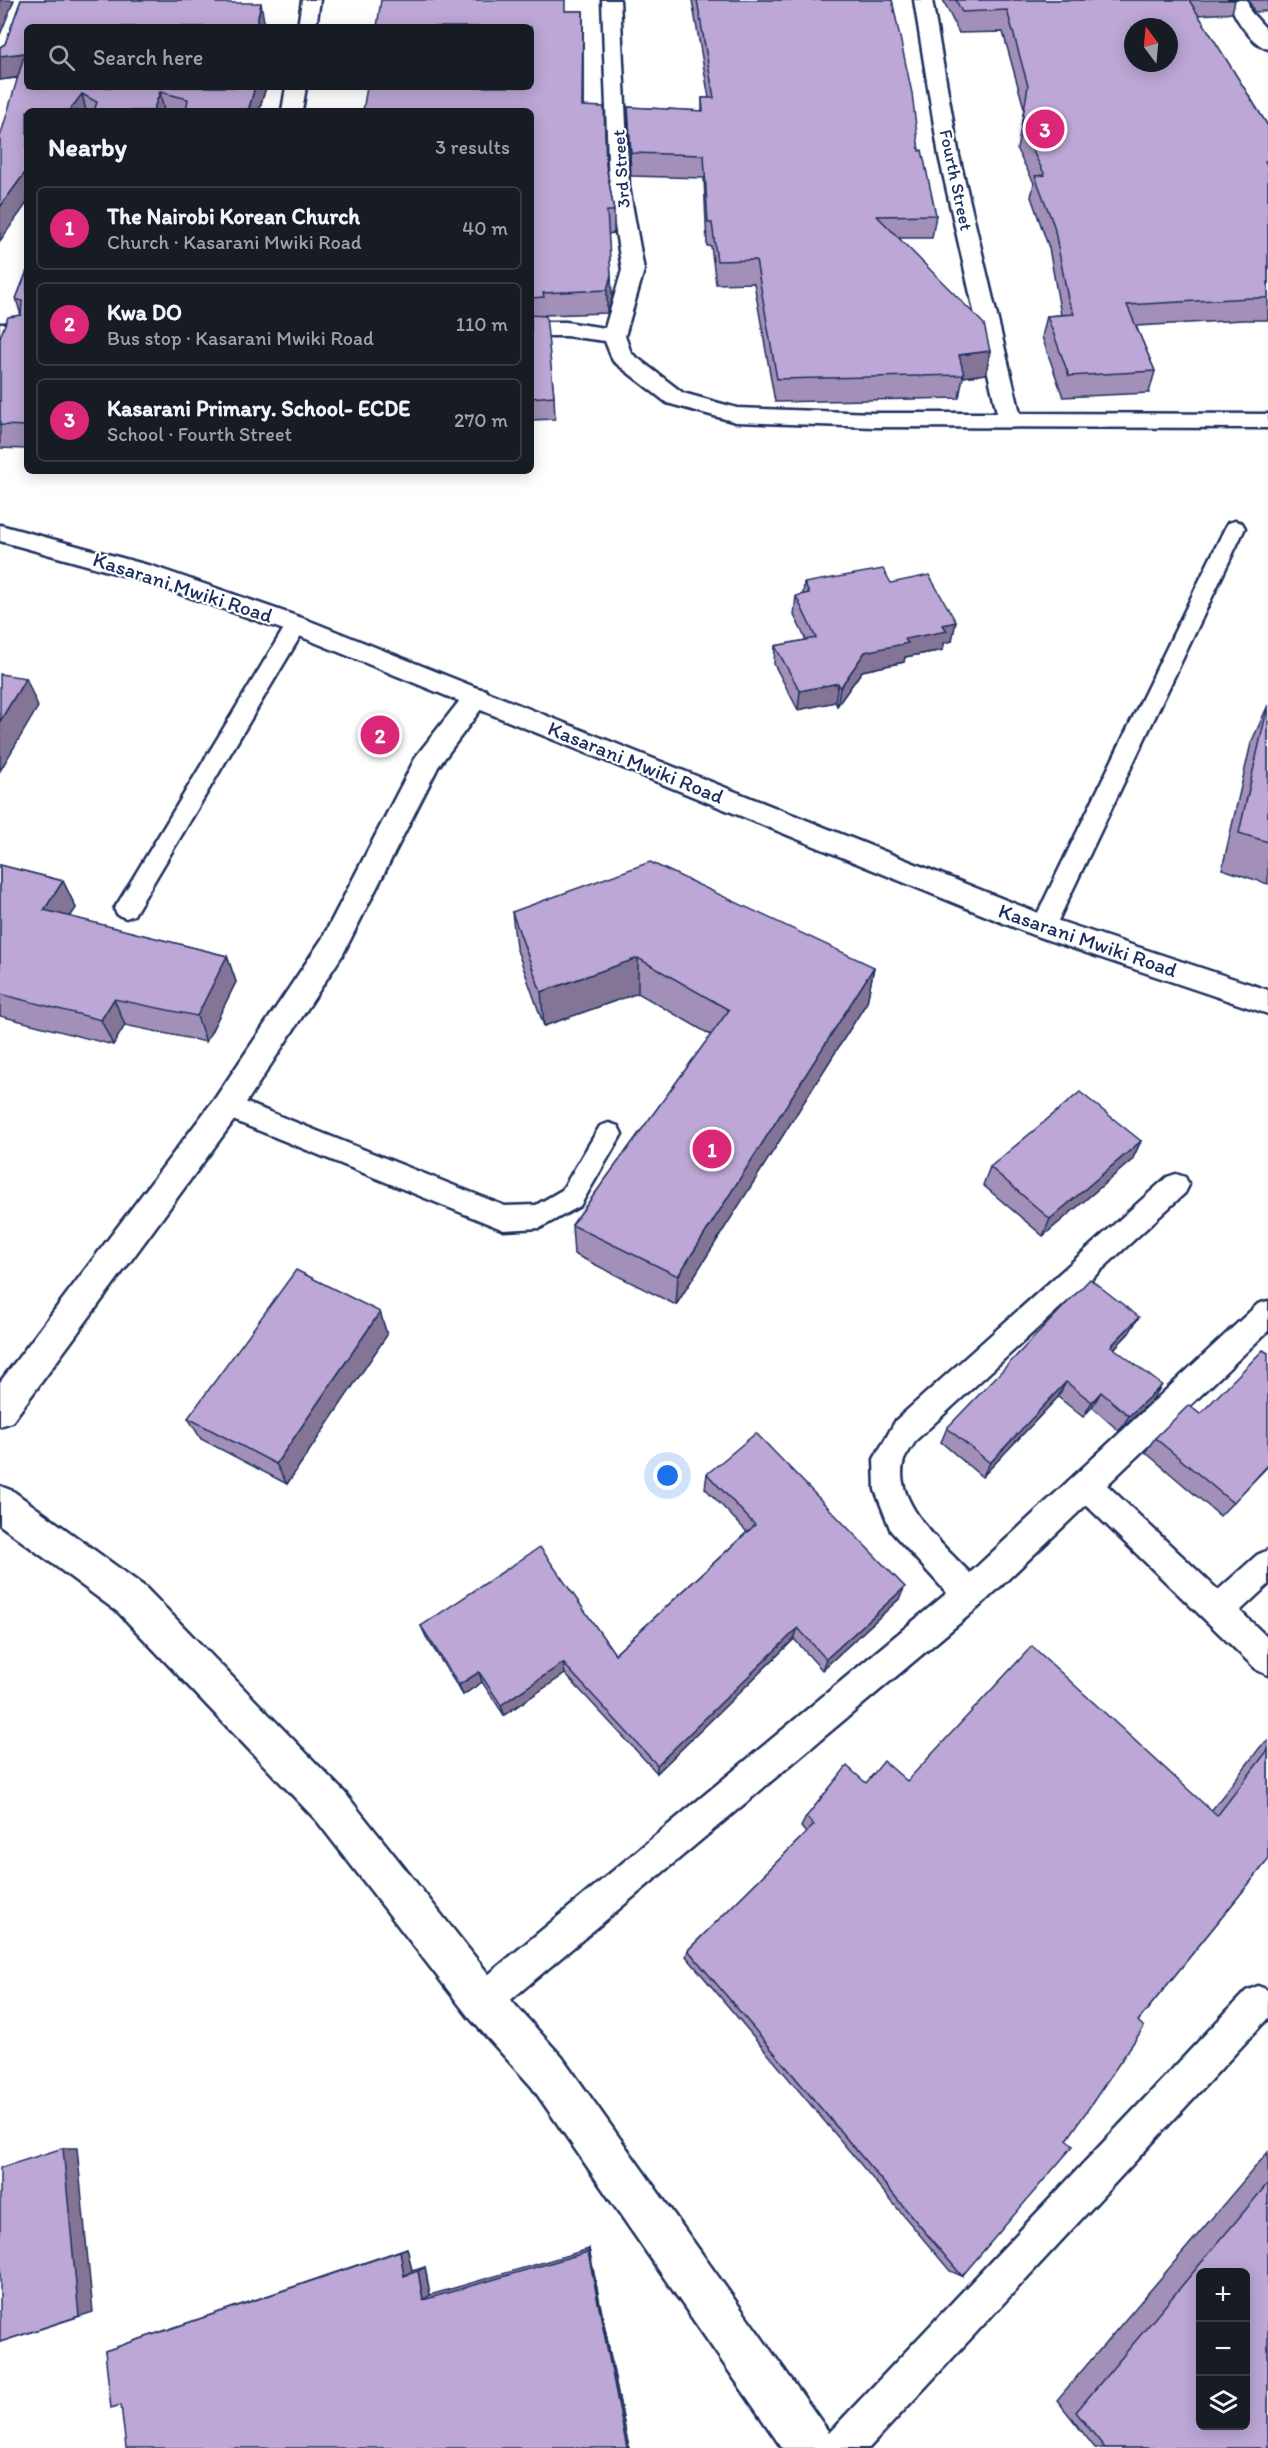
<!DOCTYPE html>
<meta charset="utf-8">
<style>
:root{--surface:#171b24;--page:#242831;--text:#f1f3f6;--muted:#9ea1a6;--line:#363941;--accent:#db2777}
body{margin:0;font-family:Itim,sans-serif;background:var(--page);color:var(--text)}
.controls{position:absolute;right:18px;bottom:18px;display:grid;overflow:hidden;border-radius:9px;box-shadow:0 3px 15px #0003}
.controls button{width:54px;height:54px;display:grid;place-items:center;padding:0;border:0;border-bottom:2px solid var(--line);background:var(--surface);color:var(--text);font:30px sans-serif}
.compass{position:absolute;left:1124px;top:18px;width:54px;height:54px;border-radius:50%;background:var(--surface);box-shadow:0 3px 15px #0003;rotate:344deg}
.you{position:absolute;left:668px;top:1476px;width:21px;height:21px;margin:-15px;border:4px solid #fff;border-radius:50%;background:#1a73e8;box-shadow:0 0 0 9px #1a73e833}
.badge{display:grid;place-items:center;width:39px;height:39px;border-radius:50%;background:var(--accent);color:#fff;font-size:20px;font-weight:700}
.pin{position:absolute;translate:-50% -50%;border:3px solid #fff;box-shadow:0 2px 6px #0006}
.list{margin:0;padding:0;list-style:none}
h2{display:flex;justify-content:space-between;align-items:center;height:78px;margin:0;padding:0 24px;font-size:26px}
h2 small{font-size:20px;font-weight:400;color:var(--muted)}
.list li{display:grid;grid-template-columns:39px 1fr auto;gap:18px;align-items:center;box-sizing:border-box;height:84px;margin:0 12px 12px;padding:0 12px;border:2px solid var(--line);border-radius:9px}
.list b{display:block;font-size:22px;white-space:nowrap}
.list p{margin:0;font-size:20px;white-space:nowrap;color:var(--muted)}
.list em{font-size:20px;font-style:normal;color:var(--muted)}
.icon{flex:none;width:33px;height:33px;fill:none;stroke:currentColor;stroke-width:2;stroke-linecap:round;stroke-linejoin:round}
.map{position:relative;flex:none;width:1268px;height:2448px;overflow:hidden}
.search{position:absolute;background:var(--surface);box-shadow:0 3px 15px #0003;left:24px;top:24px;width:510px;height:66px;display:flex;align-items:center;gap:15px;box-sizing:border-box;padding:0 21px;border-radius:9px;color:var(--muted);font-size:22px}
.panel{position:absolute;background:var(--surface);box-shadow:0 3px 15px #0003;left:24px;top:108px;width:510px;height:366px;border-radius:9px}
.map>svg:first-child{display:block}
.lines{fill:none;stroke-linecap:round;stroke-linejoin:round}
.service-casing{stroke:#1b2f5e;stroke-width:5}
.minor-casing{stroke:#1b2f5e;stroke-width:5}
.secondary-casing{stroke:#1b2f5e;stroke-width:5}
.service{fill:#fff;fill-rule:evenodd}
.minor{fill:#fff;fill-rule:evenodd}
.secondary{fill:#fff;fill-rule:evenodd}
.wall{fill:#a290b8;stroke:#1b2f5e;stroke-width:1.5}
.shaded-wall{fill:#847596;stroke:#1b2f5e;stroke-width:1.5}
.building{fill:#bca7d6;stroke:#1b2f5e;stroke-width:1.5;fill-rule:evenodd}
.labels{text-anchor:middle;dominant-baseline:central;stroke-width:4.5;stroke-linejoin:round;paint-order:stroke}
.far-street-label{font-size:18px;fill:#1b2f5e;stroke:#fff}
.street-label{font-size:21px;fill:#1b2f5e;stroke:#fff}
</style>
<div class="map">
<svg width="1268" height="2448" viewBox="0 0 1268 2448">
<rect width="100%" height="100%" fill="#fff"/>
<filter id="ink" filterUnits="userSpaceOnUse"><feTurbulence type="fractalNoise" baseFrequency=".0167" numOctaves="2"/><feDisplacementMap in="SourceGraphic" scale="12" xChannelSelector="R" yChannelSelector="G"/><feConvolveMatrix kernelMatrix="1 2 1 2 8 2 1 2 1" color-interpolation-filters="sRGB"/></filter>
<g filter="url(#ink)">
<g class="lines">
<defs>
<g id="service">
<polygon points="1235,521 1242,523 1245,528 1055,927 1052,934 1043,936 1034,934 1031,927 1225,528 1228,523"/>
<polygon points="296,618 303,620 307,625 134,915 126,918 118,915 114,909 118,903 289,620"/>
<polygon points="227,1095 505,1206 536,1205 562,1190 600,1126 609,1123 618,1126 622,1134 580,1206 540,1228 504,1230 218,1114 214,1106 218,1098"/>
<path d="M1176,1174L1185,1177L1189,1185L1185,1193L916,1440C913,1446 907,1453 904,1460C891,1501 945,1547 970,1573L1258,1304L1268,1301V1331L1107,1485L1218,1590L1257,1555L1268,1550V1585L1240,1611L1268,1638V1675L1257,1670L1086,1505L980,1606L495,2013L483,2018L471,2013L466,2001L471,1989L947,1593L891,1531L875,1490L874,1459L896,1420L1167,1177Z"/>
<polygon points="1258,1986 1268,1990 1268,2018 869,2448 823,2448 828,2434 1246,1991"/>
</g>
<g id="minor">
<polygon points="302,0 320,0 316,27 298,27"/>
<polygon points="602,0 620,0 629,187 644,270 625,336 631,353 683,393 737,408 874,413 997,413 939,156 914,0 932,0 959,156 1020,413 1268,414 1268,428 874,427 736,422 667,403 613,361 605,341 566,336 531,336 531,322 566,322 605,328 622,270 609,187"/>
<path d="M1229,0H1247L1250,11L1268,31V49C1251,44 1233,16 1229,0Z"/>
<polygon points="286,87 306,87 302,111 282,111"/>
<rect x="0" y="324" width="27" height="14"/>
<polygon points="477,688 486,690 490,697 438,767 343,954 238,1115 12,1422 0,1426 0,1382 216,1097 322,939 417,755 468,690"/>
<polygon points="0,1486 13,1491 145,1587 345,1793 498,1986 562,2057 828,2431 835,2448 782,2448 532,2087 468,2016 317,1821 119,1613 0,1525"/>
</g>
<polygon id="secondary" points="0,525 155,567 305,619 1053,919 1268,990 1268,1014 1033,935 287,631 137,579 0,541"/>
</defs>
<use href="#service" class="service-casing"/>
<use href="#minor" class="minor-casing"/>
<use href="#secondary" class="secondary-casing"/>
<use href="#service" class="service"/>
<use href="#minor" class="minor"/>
<use href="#secondary" class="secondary"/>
</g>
<g class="wall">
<polygon points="21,0 223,0 222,3 265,25 27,27 266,87 259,111 27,111 17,78 0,80 0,47 5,44"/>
<polygon points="692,0 892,0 919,151 936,215 932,238 899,238 986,374 963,377 959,398 775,402 754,283 716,284 711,246 707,246 704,178 631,176 628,107 702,111 702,98 709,98"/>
<polygon points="943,0 1235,0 1232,13 1198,15 1268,126 1268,320 1243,320 1136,326 1155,371 1149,393 1063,397 1042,337 1047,316 1061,315 1049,248 1031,197 1034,183 1017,150 1024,108 1003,32 959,33"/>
<polygon points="1249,0 1268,0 1268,11 1254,12"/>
<polygon points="565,11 583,11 583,106 606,165 614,211 614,233 608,234 612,298 607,313 545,315 554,396 555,419 531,420 531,111"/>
<polygon points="27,271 27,449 0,448 0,337 21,315 16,299"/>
<polygon points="804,583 891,583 952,641 944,643 943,650 905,657 904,662 862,671 837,706 835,702 798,710 774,664 775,646 806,640 794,615 796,596 803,594"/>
<polygon points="1268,705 1268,884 1222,869 1251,743"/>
<polygon points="0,865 63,881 76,908 70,917 227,956 236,982 206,1042 125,1025 113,1045 0,1016"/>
<polygon points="512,912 874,967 867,1002 676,1305 574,1254 572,1225 711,1035 638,993 544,1026 516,947"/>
<polygon points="1141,1141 1132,1160 1043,1236 983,1185 990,1167"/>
<polygon points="380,1312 387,1335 287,1484 201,1439 188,1418"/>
<polygon points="1129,1333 1114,1349 1152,1400 1119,1431 1092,1407 1083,1417 1058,1397 982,1477 941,1442 947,1428"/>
<polygon points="1200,1414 1268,1466 1220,1516 1145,1452 1155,1438"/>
<polygon points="707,1474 899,1599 822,1670 794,1639 657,1773 565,1674 504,1715 482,1682 463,1695 426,1637 421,1626 615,1654 747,1532 705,1488"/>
<polygon points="1268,1741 1268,1860 1138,2021 962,2276 950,2271 686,1956 688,1950 806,1833 801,1827 806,1817 866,1783 907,1781 1211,1811 1261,1746"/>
<polygon points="1268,2152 1268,2448 1095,2448 1057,2400"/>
<polygon points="407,2248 412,2271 425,2267 430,2295 589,2249 629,2448 121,2405 105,2351"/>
</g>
<g class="shaded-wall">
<polygon points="0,0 14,0 0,35"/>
<polygon points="216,0 223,0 220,25 216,3"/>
<polygon points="261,3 265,27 256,27"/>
<polygon points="583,11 583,128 582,106"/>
<polygon points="25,53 27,76 0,80 0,56"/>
<polygon points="255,87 266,87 259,111 248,111"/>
<polygon points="160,92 164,111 153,111"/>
<polygon points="82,94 86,111 69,111"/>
<polygon points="27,170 27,203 0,241 0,207"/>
<polygon points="611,275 612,298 607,313 607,290"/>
<polygon points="990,351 986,374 963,377 959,355"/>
<polygon points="956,622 952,641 944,643 943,650 905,657 904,662 862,671 837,706 840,688 865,652 905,639 943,625"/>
<polygon points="26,678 38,707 0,771 0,721"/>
<polygon points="838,683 835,702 798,710 800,691"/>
<polygon points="63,881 76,908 57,937 44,910"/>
<polygon points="227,956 236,982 206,1042 197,1016"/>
<polygon points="638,958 638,993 544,1026 541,992"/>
<polygon points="874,967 867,1002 676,1305 678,1276"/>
<polygon points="114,999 125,1025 113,1045 101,1020"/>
<polygon points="1141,1141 1132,1160 1043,1236 1050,1219"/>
<polygon points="380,1312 387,1335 287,1484 276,1464"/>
<polygon points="1139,1317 1129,1333 1101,1362 1111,1346"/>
<polygon points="1066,1382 1058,1397 982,1477 990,1463"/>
<polygon points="1162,1385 1152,1400 1119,1431 1129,1416"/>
<polygon points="1101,1392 1092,1407 1083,1417 1092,1402"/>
<polygon points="905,1587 899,1599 822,1670 826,1659"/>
<polygon points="798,1628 794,1639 657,1773 657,1765"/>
<polygon points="563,1663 565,1674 504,1715 501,1705"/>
<polygon points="479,1672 482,1682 463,1695 459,1685"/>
<polygon points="63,2148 77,2148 93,2312 0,2342"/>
<polygon points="407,2248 412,2271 404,2276 400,2251"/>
<polygon points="589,2249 629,2448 627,2448 588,2252"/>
<polygon points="425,2267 430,2295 423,2300 418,2271"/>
</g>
<g class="building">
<polygon points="21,0 216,0 216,3 261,3 256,27 27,27 27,87 255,87 248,111 186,111 188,99 160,92 153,111 94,111 97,102 82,94 69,111 27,111 27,170 0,207 0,137 25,53 0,56 0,47 5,44"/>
<polygon points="381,0 565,0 565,11 583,11 582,106 604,107 606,165 614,211 607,211 611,275 607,290 543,293 544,297 531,298 531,111 363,111 367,87 531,87 531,27 377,27"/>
<polygon points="697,0 892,0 912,93 919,151 922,150 936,215 877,216 984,324 990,351 959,355 964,375 777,379 756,260 717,261 712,223 708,223 704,155 631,153 628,107 703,111 702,98 714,98"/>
<path d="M956,0H1189L1268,126V161H1265L1268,167V298H1250L1127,305L1155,371L1069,376L1047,316L1074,314L1068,299L1054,226L1035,176L1045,175L1021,128L1028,86L1007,10L962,12ZM1133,27H1169V63H1133Z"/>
<polygon points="27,271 27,426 0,425 0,337 8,317 21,315 22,301 16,299"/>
<polygon points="531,315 546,316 554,396 531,398"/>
<polygon points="883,569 891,583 929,575 956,622 943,625 947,631 905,639 908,643 865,652 840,688 838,683 800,691 775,646 816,638 796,596 809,593 804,583"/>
<polygon points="0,674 26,678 0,721"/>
<polygon points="1268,705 1268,842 1239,833"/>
<polygon points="650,862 874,967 678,1276 572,1225 729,1010 638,958 541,992 512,912"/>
<polygon points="0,865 63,881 44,910 227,956 197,1016 114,999 101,1020 0,994"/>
<polygon points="1080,1092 1141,1141 1050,1219 990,1167"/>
<polygon points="296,1270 380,1312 276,1464 188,1418"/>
<polygon points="1090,1279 1139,1317 1111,1346 1162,1385 1129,1416 1101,1392 1092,1402 1066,1382 990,1463 947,1428"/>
<polygon points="1263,1350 1268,1353 1268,1465 1233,1503 1155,1438 1189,1405 1200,1414"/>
<polygon points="756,1433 905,1587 826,1659 798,1628 657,1765 563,1663 501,1705 479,1672 459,1685 421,1626 540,1547 615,1654 755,1525 707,1474"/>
<polygon points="1032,1646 1217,1816 1268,1750 1268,1860 1138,2021 1144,2027 1067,2140 1073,2146 962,2276 688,1950 814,1825 806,1817 847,1766 866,1783 884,1761 907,1781"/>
<polygon points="63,2148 79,2316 0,2342 0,2168"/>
<path d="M1268,2183V2448H1105L1076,2412ZM1200,2272H1245V2426H1200Z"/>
<polygon points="400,2251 404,2276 418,2271 423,2300 588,2252 627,2448 126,2448 121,2405 111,2408 105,2351"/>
</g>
</g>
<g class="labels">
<g class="far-street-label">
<text transform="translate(621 169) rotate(-94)">3rd Street</text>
<text transform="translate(956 180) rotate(78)">Fourth Street</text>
</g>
<g class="street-label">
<text transform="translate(183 587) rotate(18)">Kasarani Mwiki Road</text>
<text transform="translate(636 762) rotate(22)">Kasarani Mwiki Road</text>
<text transform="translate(1088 940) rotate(19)">Kasarani Mwiki Road</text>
</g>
</g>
</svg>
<div class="controls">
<button>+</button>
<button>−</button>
<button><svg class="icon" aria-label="layers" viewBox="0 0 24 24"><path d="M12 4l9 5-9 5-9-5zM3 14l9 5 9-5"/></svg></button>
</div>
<svg class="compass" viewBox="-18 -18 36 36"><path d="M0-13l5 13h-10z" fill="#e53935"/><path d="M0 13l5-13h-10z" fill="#9ea1a6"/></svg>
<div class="you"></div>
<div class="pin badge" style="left:712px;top:1149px">1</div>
<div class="pin badge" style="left:380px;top:735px">2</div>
<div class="pin badge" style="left:1045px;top:129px">3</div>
<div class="search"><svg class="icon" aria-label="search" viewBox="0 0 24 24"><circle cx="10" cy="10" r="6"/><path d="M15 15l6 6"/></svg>Search here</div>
<section class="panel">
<h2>Nearby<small>3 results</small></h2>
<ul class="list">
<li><span class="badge">1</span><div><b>The Nairobi Korean Church</b><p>Church · Kasarani Mwiki Road</p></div><em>40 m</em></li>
<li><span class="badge">2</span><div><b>Kwa DO</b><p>Bus stop · Kasarani Mwiki Road</p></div><em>110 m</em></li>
<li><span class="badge">3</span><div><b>Kasarani Primary. School- ECDE</b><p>School · Fourth Street</p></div><em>270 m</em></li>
</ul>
</section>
</div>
